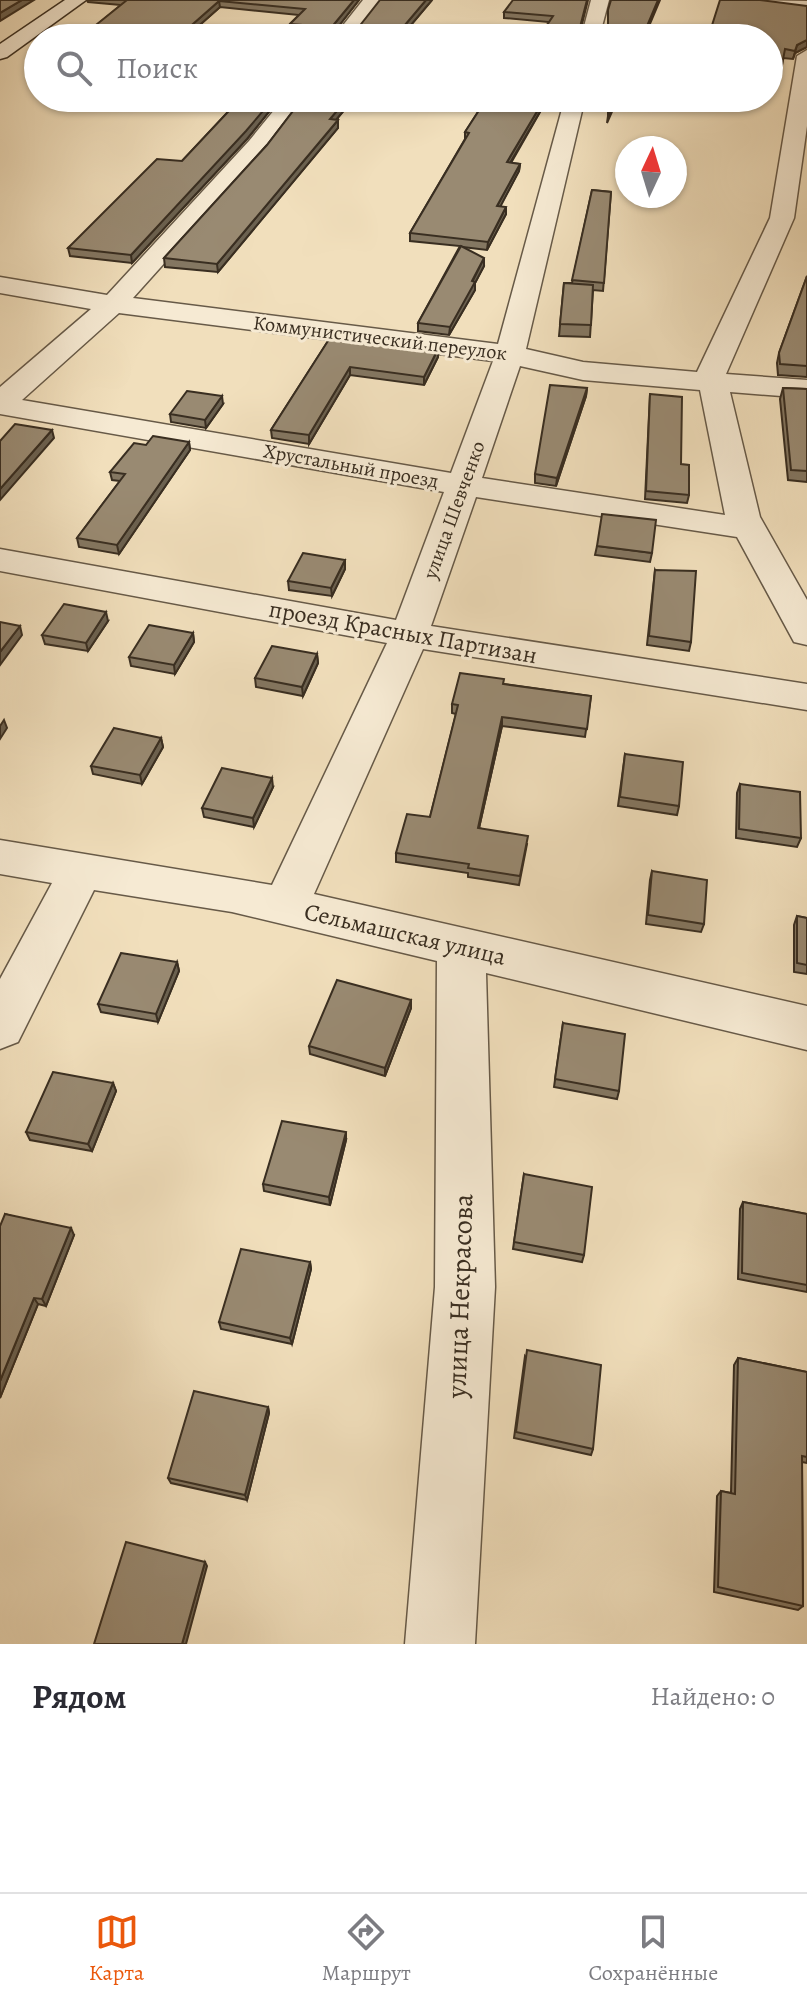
<!DOCTYPE html>
<html lang="ru">
<meta charset="utf-8">
<style>
:root{--surface:#fff;--page:#f2f2f3;--text:#2b2b33;--muted:#7c7c81;--line:#e1e1e2;--accent:#ea580c}
body{margin:0;font-family:Alegreya,serif;background:var(--page);color:var(--text)}
.compass{position:absolute;left:615px;top:136px;width:72px;height:72px;border-radius:50%;background:var(--surface);box-shadow:0 2px 6px #0004;rotate:4deg}
.list{margin:0;padding:0;list-style:none}
h2{display:flex;justify-content:space-between;align-items:center;height:104px;margin:0;padding:0 32px;font-size:34px}
h2 small{font-size:26px;font-weight:400;color:var(--muted)}
.icon{flex:none;width:44px;height:44px;fill:none;stroke:currentColor;stroke-width:2;stroke-linecap:round;stroke-linejoin:round}
.map{position:relative;flex:none;width:807px;height:1644px;overflow:hidden}
.search{position:absolute;background:var(--surface);box-shadow:0 2px 6px #0004;left:24px;right:24px;top:24px;height:88px;display:flex;align-items:center;gap:20px;box-sizing:border-box;padding:0 28px;border-radius:44px;color:var(--muted);font-size:30px}
.sheet{height:248px;background:var(--surface)}
nav{display:flex;justify-content:space-around;align-items:center;box-sizing:border-box;height:112px;border-top:2px solid var(--line);background:var(--surface);font-size:22px;color:var(--muted)}
nav a{display:grid;justify-items:center;gap:4px}
nav .on{color:var(--accent)}
.map>svg:first-child{display:block}
.lines{fill:none;stroke-linecap:round;stroke-linejoin:round}
.street-casing{stroke:#675a48;stroke-width:3}
.secondary-casing{stroke:#392e21;stroke-width:3}
.street{fill:#f6ead3;fill-rule:evenodd}
.secondary{fill:#f6ead3;fill-rule:evenodd}
.wall{fill:#847762;stroke:#392e21;stroke-width:2}
.shaded-wall{fill:#6b6150;stroke:#392e21;stroke-width:2}
.building{fill:#998a72;stroke:#392e21;stroke-width:2}
.labels{text-anchor:middle;dominant-baseline:central;stroke-width:6;stroke-linejoin:round;paint-order:stroke}
.far-street-label{font-size:20px;fill:#392e21;stroke:#f6ead3}
.street-label{font-size:24px;fill:#392e21;stroke:#f6ead3}
.near-street-label{font-size:28px;fill:#392e21;stroke:#f6ead3}
</style>
<div class="map">
<svg width="807" height="1644" viewBox="0 0 807 1644">
<rect width="100%" height="100%" fill="#f1dfbc"/>
<filter id="stains"><feTurbulence type="fractalNoise" baseFrequency=".0025" numOctaves="4"/><feColorMatrix values="0 0 0 0 .2 0 0 0 0 .09 0 0 0 0 .02 0 0 0 .5 -.17"/></filter>
<radialGradient id="worn" r=".72"><stop offset=".6" stop-color="#630" stop-opacity="0"/><stop offset="1" stop-color="#630" stop-opacity=".3"/></radialGradient>
<g class="lines">
<defs>
<g id="street">
<polygon points="363,0 381,0 352,38 333,38"/>
<polygon points="591,0 609,0 599,38 581,38"/>
<polygon points="750,0 807,1 807,11 759,5"/>
<path d="M807,50V126L794,218L726,374L807,380V398L730,392L760,517L807,600V645L794,642L737,537L476,497L431,626L807,684V710L423,649L314,894L807,1006V1050L486,973L495,1287L475,1644H405L435,1287L437,961L232,912L94,890L18,1042L0,1049V979L52,883L0,874V840L272,885L387,643L0,571V549L396,620L444,492L0,414V387L91,309L0,293V277L107,295L249,141L284,98H305L265,151L133,298L498,344L565,98H585L526,349L583,362L697,372L770,218L797,56ZM119,313L493,361L451,473L22,400ZM520,366L583,380L700,390L725,515L482,478Z"/>
</g>
<polygon id="secondary" points="65,0 86,0 7,57 0,59 0,44"/>
</defs>
<use href="#street" class="street-casing"/>
<use href="#secondary" class="secondary-casing"/>
<use href="#street" class="street"/>
<use href="#secondary" class="secondary"/>
</g>
<g class="wall">
<polygon points="87,0 359,0 333,33 354,33 432,0 400,38 292,38 298,32 290,31 290,24 299,15 220,7 185,38 81,38 121,5 88,2"/>
<polygon points="588,0 580,32 542,38 543,31 549,22 504,18 504,12"/>
<polygon points="807,6 807,47 795,53 793,59 783,58 781,73 769,72 769,38"/>
<polygon points="241,98 280,98 247,139 132,263 70,256 68,248 182,161"/>
<polygon points="303,98 351,98 351,102 336,120 338,120 338,128 218,272 165,267 164,258 267,145"/>
<polygon points="487,98 548,98 511,163 520,164 519,171 500,206 506,214 487,250 462,247 484,266 475,283 475,290 449,335 418,331 418,323 460,246 410,241 410,233 465,139 465,132"/>
<polygon points="592,190 611,192 603,291 593,290 590,337 559,336 564,283 572,283"/>
<polygon points="807,276 807,377 778,375 777,363 779,353"/>
<polygon points="328,341 438,349 438,357 424,385 350,375 309,444 272,438 271,430"/>
<polygon points="587,388 586,396 556,486 535,483 535,474"/>
<polygon points="783,388 807,389 807,482 788,480 780,399"/>
<polygon points="650,394 681,464 689,495 687,503 645,499"/>
<polygon points="223,404 206,428 171,422 170,414"/>
<polygon points="189,442 190,450 119,554 79,547 77,538 120,481 112,480 110,472 146,445"/>
<polygon points="597,546 652,553 650,562 595,555"/>
<polygon points="345,560 345,569 332,596 289,590 288,581"/>
<polygon points="655,570 691,642 689,651 647,645"/>
<polygon points="108,621 88,651 45,644 42,635"/>
<polygon points="193,633 194,642 175,674 131,666 129,657"/>
<polygon points="317,654 318,663 303,696 256,687 255,678"/>
<polygon points="504,684 591,696 585,737 502,726 479,828 527,844 519,885 468,877 468,873 396,862 396,853 430,817 456,714 452,713 452,704"/>
<polygon points="161,738 163,747 142,784 93,774 91,766"/>
<polygon points="625,754 679,806 677,815 618,806"/>
<polygon points="740,784 801,838 797,847 736,838 737,793"/>
<polygon points="273,787 254,827 204,817 202,808"/>
<polygon points="652,871 704,924 701,932 646,924 650,880"/>
<polygon points="797,916 807,918 807,974 794,972 794,925"/>
<polygon points="177,962 179,971 158,1022 101,1012 98,1004"/>
<polygon points="411,1000 411,1008 385,1076 310,1054 309,1046"/>
<polygon points="563,1023 619,1091 617,1099 554,1087"/>
<polygon points="113,1083 116,1091 92,1151 30,1140 26,1132"/>
<polygon points="346,1140 330,1205 264,1191 263,1184"/>
<polygon points="524,1174 584,1255 582,1262 513,1249"/>
<polygon points="743,1202 807,1214 807,1292 738,1279 740,1209"/>
<polygon points="5,1214 74,1235 46,1306 38,1304 0,1398"/>
<polygon points="310,1262 311,1269 292,1344 221,1329 219,1322"/>
<polygon points="525,1356 593,1449 591,1455 514,1438"/>
<polygon points="738,1358 807,1372 807,1463 802,1462 803,1606 798,1610 714,1592 717,1496 721,1491 731,1493 734,1365"/>
<polygon points="268,1407 269,1413 247,1500 171,1483 168,1478"/>
</g>
<g class="shaded-wall">
<polygon points="22,0 34,0 0,21 0,13"/>
<polygon points="354,0 359,0 331,36 330,29"/>
<polygon points="426,0 432,0 400,38 394,38"/>
<polygon points="658,0 660,0 644,38 642,38"/>
<polygon points="219,1 220,7 185,38 177,38"/>
<polygon points="807,40 807,47 795,53 793,59 797,45"/>
<polygon points="274,98 280,98 247,139 132,263 131,255"/>
<polygon points="347,98 351,98 351,102 330,127 330,119"/>
<polygon points="545,98 548,98 506,170 507,162"/>
<polygon points="616,98 618,98 607,123 608,116"/>
<polygon points="338,120 338,128 218,272 217,264"/>
<polygon points="520,164 519,171 497,213 497,206"/>
<polygon points="506,207 506,214 487,250 488,242"/>
<polygon points="484,258 484,266 475,283 475,290 449,335 450,327"/>
<polygon points="438,349 438,357 424,385 424,377"/>
<polygon points="350,367 350,375 309,444 309,435"/>
<polygon points="587,388 586,396 556,486 557,478"/>
<polygon points="222,396 223,404 206,428 205,420"/>
<polygon points="52,430 54,438 0,500 0,489"/>
<polygon points="189,442 190,450 119,554 117,545"/>
<polygon points="345,560 345,569 332,596 331,588"/>
<polygon points="106,612 108,621 88,651 86,643"/>
<polygon points="20,626 22,635 0,665 0,652"/>
<polygon points="193,633 194,642 175,674 174,665"/>
<polygon points="317,654 318,663 303,696 302,687"/>
<polygon points="502,717 502,726 477,837 478,828"/>
<polygon points="4,720 7,728 0,739 0,726"/>
<polygon points="161,738 163,747 142,784 140,775"/>
<polygon points="272,778 273,787 254,827 253,818"/>
<polygon points="177,962 179,971 158,1022 156,1014"/>
<polygon points="411,1000 411,1008 385,1076 385,1068"/>
<polygon points="113,1083 116,1091 92,1151 88,1144"/>
<polygon points="346,1132 346,1140 330,1205 329,1197"/>
<polygon points="71,1228 74,1235 46,1306 42,1299"/>
<polygon points="310,1262 311,1269 292,1344 290,1338"/>
<polygon points="34,1298 38,1304 0,1398 0,1381"/>
<polygon points="268,1407 269,1413 247,1500 245,1495"/>
<polygon points="205,1562 207,1566 186,1644 182,1644"/>
</g>
<g class="building">
<polygon points="0,0 22,0 0,13"/>
<polygon points="127,0 354,0 330,29 331,33 354,33 380,0 426,0 394,38 292,38 304,25 290,24 305,9 219,1 177,38 81,37"/>
<polygon points="513,0 587,0 579,31 582,35 580,38 542,38 546,32 543,31 553,16 504,12"/>
<polygon points="611,0 658,0 642,38 608,38 608,10"/>
<polygon points="720,0 760,0 807,6 807,40 797,45 795,51 785,49 782,65 769,64 769,38 708,38"/>
<polygon points="241,98 274,98 246,131 131,255 68,248 157,159 182,161"/>
<polygon points="303,98 348,98 330,119 338,120 217,264 164,258 267,145"/>
<polygon points="487,98 545,98 507,162 520,164 497,206 506,207 488,242 410,233 469,133 465,132"/>
<polygon points="608,98 616,98 608,116"/>
<polygon points="592,190 611,192 604,283 572,280"/>
<polygon points="461,246 484,258 472,281 475,282 450,327 418,323"/>
<polygon points="807,276 807,366 780,364 779,353"/>
<polygon points="564,283 593,285 591,325 560,324"/>
<polygon points="329,335 438,349 424,377 350,367 309,435 271,430 328,341"/>
<polygon points="550,385 587,388 557,478 535,474"/>
<polygon points="783,388 807,389 807,471 791,470"/>
<polygon points="187,391 222,396 205,420 170,414"/>
<polygon points="650,394 682,397 681,464 689,465 689,495 646,491"/>
<polygon points="15,424 52,430 0,489 0,441"/>
<polygon points="153,436 189,442 117,545 77,538 125,474 110,472 134,443 146,445"/>
<polygon points="602,514 656,520 652,553 597,546"/>
<polygon points="303,553 345,560 331,588 288,581"/>
<polygon points="655,570 696,571 691,642 649,636"/>
<polygon points="64,604 106,612 86,643 42,635"/>
<polygon points="0,622 20,626 0,652"/>
<polygon points="149,625 193,633 174,665 129,657"/>
<polygon points="272,646 317,654 302,687 255,678"/>
<polygon points="460,673 504,679 503,684 591,696 587,729 502,717 478,828 528,836 520,876 468,868 469,864 396,853 407,814 430,817 458,705 452,704"/>
<polygon points="114,728 161,738 140,775 91,766"/>
<polygon points="625,754 683,762 679,806 620,797"/>
<polygon points="222,768 272,778 253,818 202,808"/>
<polygon points="740,784 800,792 801,838 739,829"/>
<polygon points="652,871 707,880 704,924 648,915"/>
<polygon points="797,916 807,918 807,965 797,963"/>
<polygon points="121,953 177,962 156,1014 98,1004"/>
<polygon points="337,980 411,1000 385,1068 309,1046"/>
<polygon points="563,1023 625,1034 619,1091 555,1079"/>
<polygon points="53,1072 113,1083 88,1144 26,1132"/>
<polygon points="282,1121 346,1132 329,1197 263,1184"/>
<polygon points="524,1174 592,1187 584,1255 514,1242"/>
<polygon points="743,1202 807,1214 807,1285 742,1273"/>
<polygon points="5,1214 71,1228 42,1299 34,1298 0,1381 0,1226"/>
<polygon points="241,1249 310,1262 290,1338 219,1322"/>
<polygon points="527,1350 601,1365 593,1449 516,1432"/>
<polygon points="738,1358 807,1372 807,1457 802,1456 803,1606 718,1587 721,1491 735,1494"/>
<polygon points="194,1391 268,1407 245,1495 168,1478"/>
<polygon points="126,1542 205,1562 182,1644 94,1644"/>
</g>
<g class="labels">
<g class="far-street-label">
<text transform="translate(380 338) rotate(7)">Коммунистический переулок</text>
<text transform="translate(351 466) rotate(10)">Хрустальный проезд</text>
<text transform="translate(454 510) rotate(-70)">улица Шевченко</text>
</g>
<g class="street-label">
<text transform="translate(403 632) rotate(10)">проезд Красных Партизан</text>
<text transform="translate(405 934) rotate(13)">Сельмашская улица</text>
</g>
<g class="near-street-label">
<text transform="translate(460 1296) rotate(-88)">улица Некрасова</text>
</g>
</g>
<rect width="100%" height="100%" filter="url(#stains)"/>
<rect width="100%" height="100%" fill="url(#worn)"/>
</svg>
<svg class="compass" viewBox="-18 -18 36 36"><path d="M0-13l5 13h-10z" fill="#e53935"/><path d="M0 13l5-13h-10z" fill="#7c7c81"/></svg>
<div class="search"><svg class="icon" aria-label="search" viewBox="0 0 24 24"><circle cx="10" cy="10" r="6"/><path d="M15 15l6 6"/></svg>Поиск</div>
</div>
<section class="sheet">
<h2>Рядом<small>Найдено: 0</small></h2>
<ul class="list">
</ul>
</section>
<nav>
<a class="on"><svg class="icon" aria-label="map" viewBox="0 0 24 24"><path d="M3 6l6-2 6 2 6-2v14l-6 2-6-2-6 2zM9 4v14M15 6v14"/></svg>Карта</a>
<a><svg class="icon" aria-label="directions" viewBox="0 0 24 24"><path d="M12 3l9 9-9 9-9-9zM9 14v-3h6M13 9l2 2-2 2"/></svg>Маршрут</a>
<a><svg class="icon" aria-label="saved" viewBox="0 0 24 24"><path d="M7 4h10v16l-5-4-5 4z"/></svg>Сохранённые</a>
</nav>
